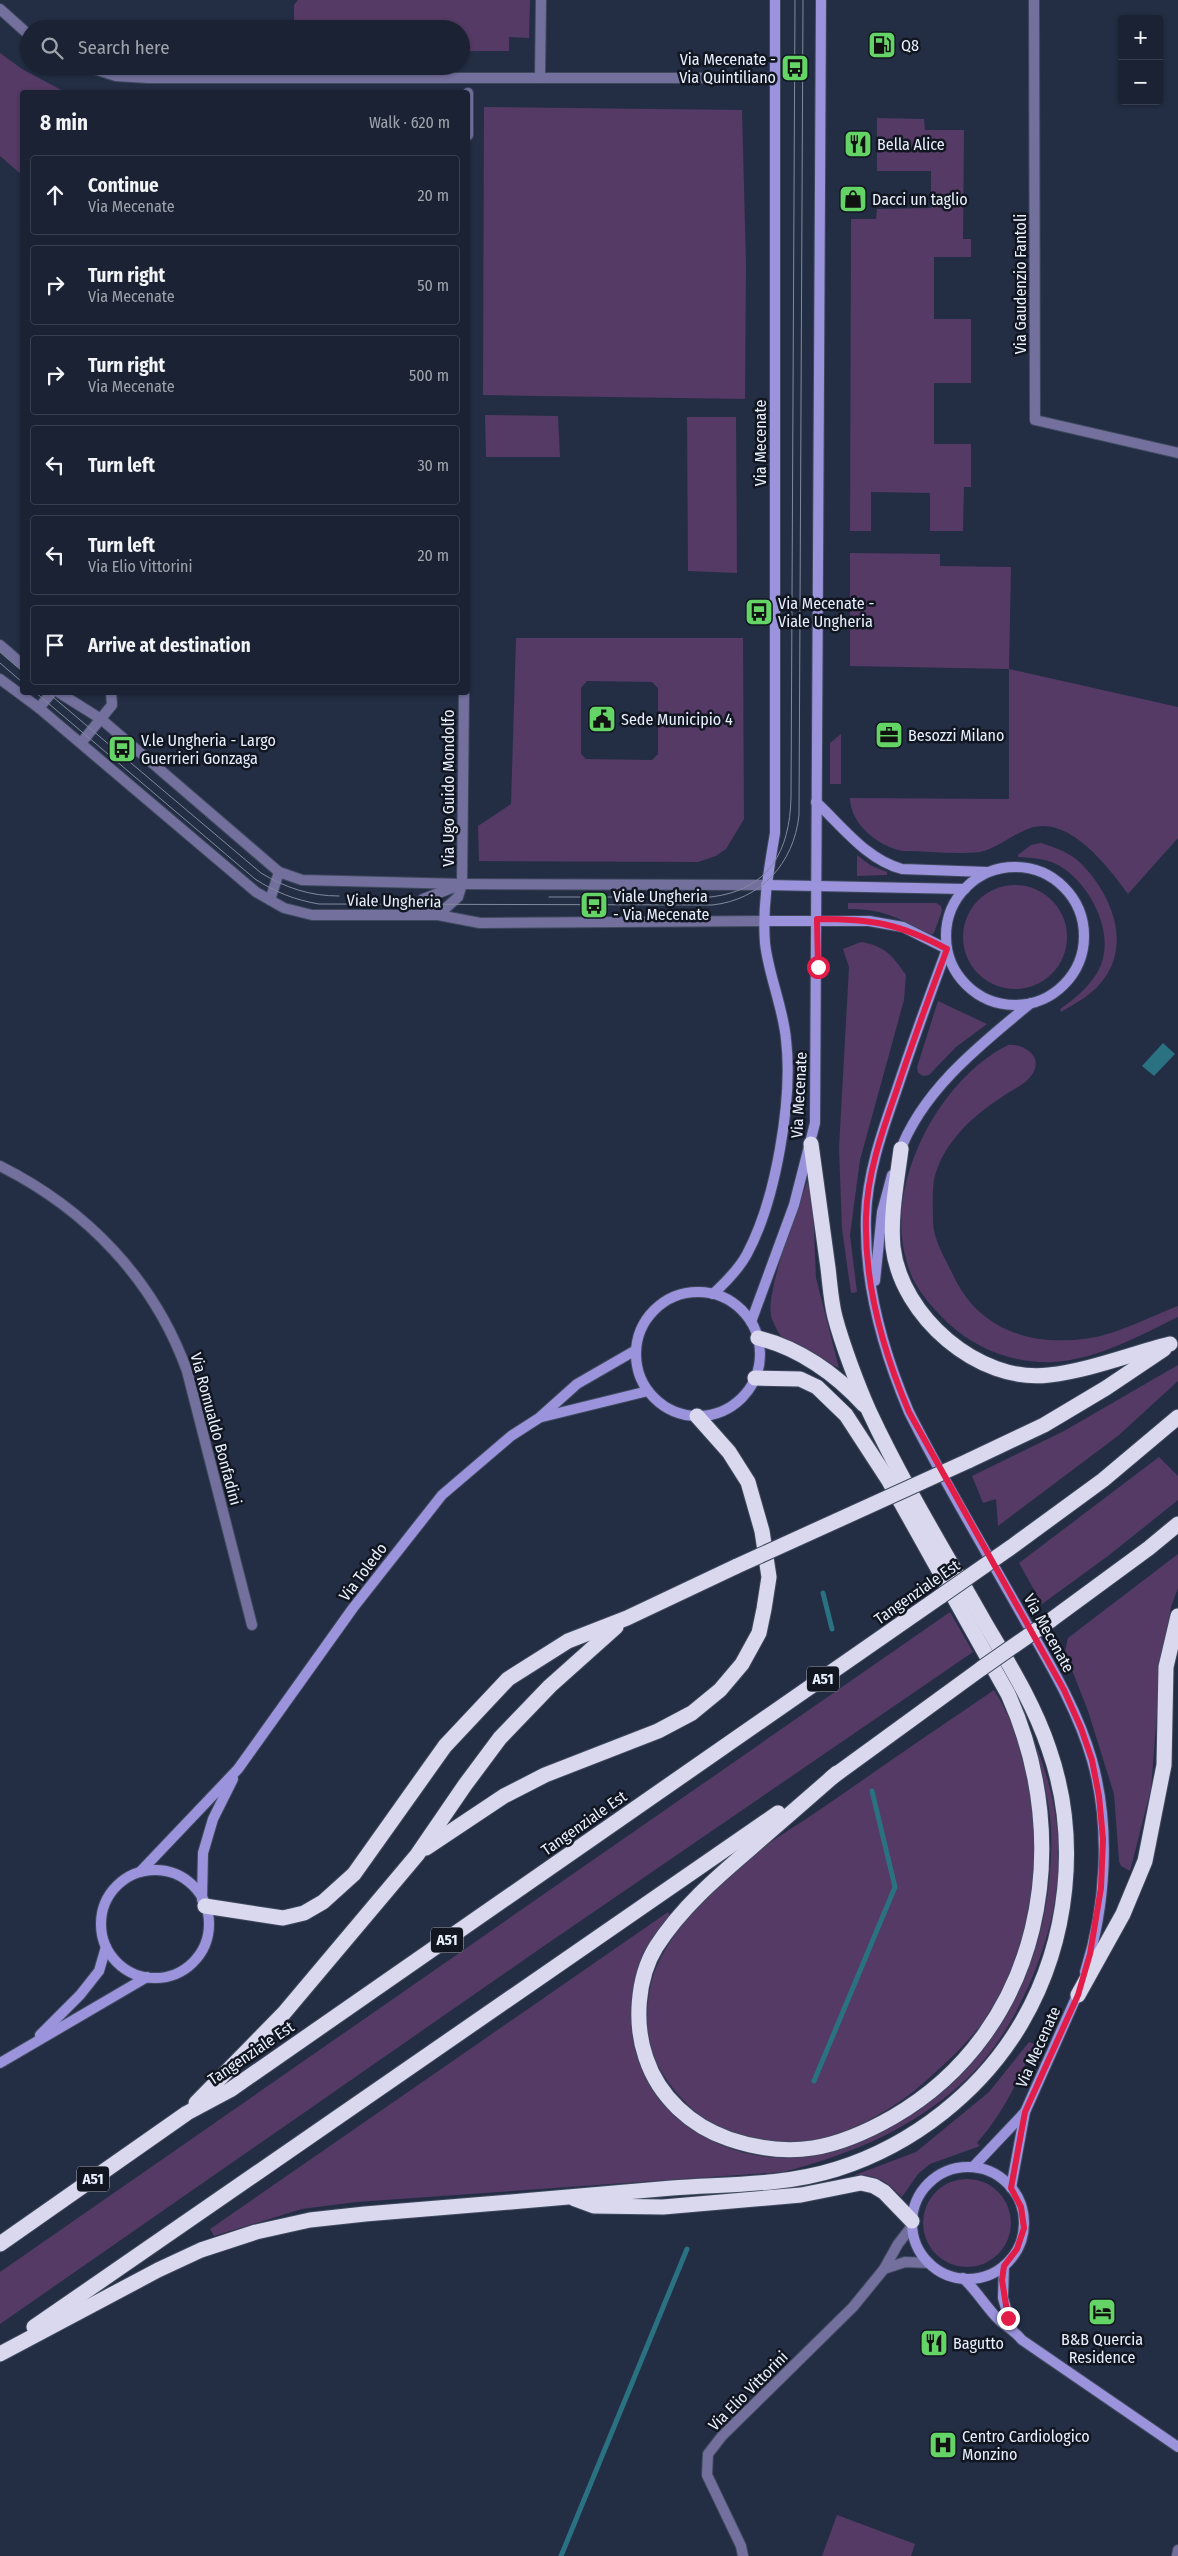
<!DOCTYPE html>
<meta charset="utf-8">
<style>
:root{--surface:#1a2233;--page:#232a3b;--text:#f1f3f6;--muted:#9fa4ac;--line:#383f4e}
body{margin:0;font-family:"Fira Sans Condensed",sans-serif;background:var(--page);color:var(--text)}
.controls{position:absolute;right:15px;top:15px;display:grid;overflow:hidden;border-radius:5px;box-shadow:0 1px 4px #0004}
.controls button{width:45px;height:45px;display:grid;place-items:center;padding:0;border:0;border-bottom:1px solid var(--line);background:var(--surface);color:var(--text);font:25px sans-serif}
.stop{position:absolute;width:15px;height:15px;margin:-11px;border:4px solid #e11d48;border-radius:50%;background:#fff}
.stop.end{background:#e11d48;border-color:#fff;box-shadow:0 1px 5px #0008}
.list{margin:0;padding:0;list-style:none}
h2{display:flex;justify-content:space-between;align-items:center;height:65px;margin:0;padding:0 20px;font-size:21px}
h2 small{font-size:16px;font-weight:400;color:var(--muted)}
.list li{display:grid;grid-template-columns:32px 1fr auto;gap:15px;align-items:center;box-sizing:border-box;height:80px;margin:0 10px 10px;padding:0 10px;border:1px solid var(--line);border-radius:5px}
.list b{display:block;font-size:19px;white-space:nowrap}
.list p{margin:0;font-size:16px;white-space:nowrap;color:var(--muted)}
.list em{font-size:16px;font-style:normal;color:var(--muted)}
.icon{flex:none;width:28px;height:28px;fill:none;stroke:currentColor;stroke-width:2;stroke-linecap:round;stroke-linejoin:round}
.map{position:relative;flex:none;width:1178px;height:2556px;overflow:hidden}
.search{position:absolute;background:var(--surface);box-shadow:0 1px 4px #0004;left:20px;top:20px;width:450px;height:55px;display:flex;align-items:center;gap:12px;box-sizing:border-box;padding:0 18px;border-radius:28px;color:var(--muted);font-size:19px}
.panel{position:absolute;background:var(--surface);box-shadow:0 1px 4px #0004;left:20px;top:90px;width:450px;height:605px;border-radius:5px}
.map>svg:first-child{display:block}
.green{fill:#543a64;fill-rule:evenodd}
.water{fill:#2a7181}
.lines{fill:none;stroke-linecap:round;stroke-linejoin:round}
.stream{stroke:#2a7181;stroke-width:5}
.street-casing{stroke:#3f495e;stroke-width:12}
.secondary-casing{stroke:#3f495e;stroke-width:12}
.highway-casing{stroke:#3f495e;stroke-width:17}
.street{stroke:#73709d;stroke-width:10}
.secondary{stroke:#9b94dc;stroke-width:10}
.highway{stroke:#d9d8ee;stroke-width:15}
.tram{stroke:#808a9d;stroke-width:1}
.highway-bridge-casing{stroke:#3f495e;stroke-width:17;stroke-linecap:butt}
.highway-bridge{stroke:#d9d8ee;stroke-width:15}
.route{stroke:#e11d48;stroke-width:6}
.labels{text-anchor:middle;dominant-baseline:central;stroke-width:5;stroke-linejoin:round;paint-order:stroke}
.shield{fill:#111620;stroke:#a8afbc;stroke-width:1}
.shield-label{font-size:15px;font-weight:bold;fill:#e8f0ff}
.poi-label{font-size:16px;fill:#e8f0ff;stroke:#111620;text-anchor:start}
.street-label{font-size:16px;fill:#e8f0ff;stroke:#111620}
</style>
<div class="map">
<svg width="1178" height="2556" viewBox="0 0 1178 2556">
<rect width="100%" height="100%" fill="#232e44"/>
<g class="green">
<polygon points="298,0 530,0 529,38 509,37 509,51 461,51 461,29 294,29 294,5"/>
<polygon points="0,53 22,69 65,92 22,92 22,175 0,156"/>
<polygon points="484,107 742,110 746,264 745,399 483,395"/>
<polygon points="877,118 924,119 925,130 964,130 963,239 971,239 971,257 934,257 934,319 971,319 971,383 934,383 934,444 971,444 971,487 964,487 963,531 930,531 930,493 871,492 871,531 850,531 851,219 876,219 877,209 931,208 931,171 877,171"/>
<polygon points="485,415 558,416 560,457 486,457"/>
<polygon points="687,417 736,417 737,573 688,571"/>
<path d="M850,553L940,554V566L1011,567L1009,669L1178,707V838L1128,894C1108,867 1068,813 1028,829C1013,834 996,849 980,852C955,855 928,851 903,851C879,847 850,824 850,798L1009,799V669L850,666Z"/>
<path d="M516,638H743L744,819L726,849L716,856L698,862L479,861L478,826L511,804ZM587,681L652,682L658,688V754L652,760L586,759L581,754V688Z"/>
<polygon points="841,734 841,784 830,784 830,743"/>
<path d="M1041,843C1053,847 1066,851 1076,859C1107,886 1132,938 1106,976C1095,993 1078,1002 1061,1012L1060,1009C1076,998 1093,984 1101,965C1115,930 1088,880 1056,864C1044,858 1031,858 1018,857V855L1031,845Z"/>
<polygon points="857,855 870,865 887,872 887,875 857,876"/>
<circle cx="1015" cy="937" r="52"/>
<path d="M848,903H936L941,906L942,911L934,933L931,935C899,919 886,909 848,909Z"/>
<path d="M861,942C885,946 892,955 906,975L904,1000L860,1160L850,1235L857,1292L851,1293L842,1229L839,1148L849,967L843,949Z"/>
<polygon points="938,1001 987,1024 956,1047 929,1075 923,1076 918,1073 917,1067"/>
<path d="M1008,1045C1022,1043 1042,1055 1034,1071C1029,1083 1012,1090 1002,1097C972,1116 942,1144 934,1180C932,1193 933,1209 933,1222C933,1239 946,1260 953,1275C980,1333 1037,1348 1096,1337C1121,1332 1154,1315 1178,1306V1317C1139,1336 1098,1359 1054,1362C1014,1364 975,1349 947,1322C929,1304 914,1288 907,1263C883,1186 938,1080 1008,1045Z"/>
<path d="M807,1182H812L816,1278L839,1368C821,1359 795,1351 781,1336C778,1332 772,1321 771,1316C766,1289 797,1211 807,1182Z"/>
<polygon points="1178,1365 1178,1381 1119,1435 998,1526 996,1499 983,1503 972,1476 1064,1431"/>
<polygon points="1159,1457 1178,1476 1178,1500 1108,1556 1042,1604 1019,1563"/>
<polygon points="1178,1554 1178,1588 1171,1607 1161,1663 1151,1789 1130,1871 1121,1866 1119,1861 1114,1794 1088,1711 1065,1652 1068,1638"/>
<polygon points="950,1612 973,1652 541,1948 0,2324 0,2272"/>
<path d="M994,1690C1052,1781 1048,1926 987,2016C969,2043 944,2065 920,2086C890,2112 833,2143 792,2145C779,2145 767,2141 754,2138C741,2134 724,2130 712,2123C688,2110 663,2080 653,2055C645,2034 646,2006 651,1984C658,1952 684,1922 705,1897C736,1862 779,1837 818,1811C877,1770 935,1730 994,1690Z"/>
<path d="M1028,1725C1046,1768 1056,1801 1059,1849C1062,1925 1019,2034 961,2084C910,2130 849,2155 783,2172L356,2202L302,2209L214,2236L210,2229L668,1912L670,1915C658,1935 640,1956 635,1979C610,2086 704,2171 809,2156C829,2154 847,2145 865,2136C875,2132 889,2128 898,2121C905,2116 911,2107 917,2101C932,2084 948,2067 963,2050C979,2032 1006,2008 1018,1988C1044,1946 1053,1876 1051,1828C1049,1793 1037,1758 1028,1725Z"/>
<path d="M1029,2042L1034,2044C1019,2080 1003,2113 977,2143L980,2146L930,2164L918,2174L902,2197C885,2181 880,2175 855,2175L916,2152L989,2092Z"/>
<circle cx="967" cy="2223" r="44"/>
<polygon points="837,2515 915,2544 911,2556 822,2556"/>
</g>
<polygon class="water" points="1163,1043 1175,1054 1154,1076 1142,1066"/>
<g class="lines">
<g class="stream">
<polyline points="823,1593 832,1629"/>
<polyline points="814,2081 895,1887 872,1791"/>
<polyline points="561,2556 687,2249"/>
</g>
<defs>
<g id="street">
<polyline points="1034,0 1035,420 1178,453"/>
<polyline points="0,9 29,35"/>
<polyline points="85,66 116,76 148,78 775,78"/>
<polyline points="540,78 541,0"/>
<polyline points="468,93 468,135"/>
<polyline points="0,645 22,664"/>
<polyline points="0,679 39,708 256,892 284,908 312,915 438,915 480,923 765,921"/>
<polyline points="58,692 101,719 279,872 302,880 462,884 766,885"/>
<polyline points="39,708 52,692"/>
<polyline points="81,743 112,705 111,692"/>
<polyline points="270,900 279,872"/>
<polyline points="438,915 458,897 462,884 464,692"/>
<polyline points="438,915 423,899 457,886"/>
<path d="M0,1166C86,1209 154,1279 187,1371L252,1625"/>
<polyline points="884,2269 905,2262 929,2263"/>
<polyline points="743,2556 741,2546 707,2475 708,2454 722,2436 853,2307 884,2269 898,2244 912,2226"/>
<polyline points="1177,2556 1178,2550"/>
</g>
<g id="secondary">
<path d="M816,802C842,826 867,860 902,869L987,872"/>
<circle cx="1015" cy="936" r="69"/>
<polyline points="766,885 965,889"/>
<path d="M765,921H869L903,927L947,949C929,997 912,1044 896,1092C882,1132 867,1174 866,1217C864,1285 883,1351 909,1412C944,1482 985,1549 1023,1617C1049,1663 1077,1708 1092,1760C1111,1827 1106,1906 1085,1972"/>
<path d="M899,1154C921,1091 981,1044 1031,1003"/>
<polyline points="875,1281 882,1212 892,1175"/>
<circle cx="698" cy="1354" r="62"/>
<path d="M713,1294C726,1282 739,1269 747,1254C776,1200 793,1099 786,1039C783,1007 768,973 765,943C762,906 769,869 775,833V0"/>
<polyline points="751,1322 794,1205 815,1123 821,0"/>
<polyline points="542,1417 648,1391"/>
<circle cx="155" cy="1924" r="54"/>
<polyline points="140,1872 238,1769 353,1608 442,1495 511,1436 539,1418 577,1384 636,1350"/>
<polyline points="202,1900 203,1853 213,1819 233,1779"/>
<polyline points="40,2035 80,1995 99,1971 106,1947"/>
<polyline points="0,2063 147,1977"/>
<polyline points="973,2167 1025,2112"/>
<circle cx="968" cy="2223" r="56"/>
<polyline points="1011,2188 1025,2112 1079,1991"/>
<polyline points="1004,2266 1003,2298 1012,2329"/>
<path d="M963,2278C977,2291 986,2307 999,2320C1006,2327 1014,2330 1022,2340L1178,2447"/>
</g>
<g id="highway">
<path d="M901,1149C897,1181 890,1215 893,1247C901,1316 979,1384 1049,1375C1091,1370 1130,1354 1170,1344"/>
<path d="M758,1338C799,1348 836,1374 864,1405"/>
<path d="M755,1378L800,1379L817,1387L846,1415L889,1481L1008,1694C1076,1844 1043,2030 893,2117C837,2149 791,2160 729,2139C691,2126 659,2097 646,2058C634,2024 637,1978 656,1947C681,1908 716,1878 751,1848C780,1823 808,1798 837,1773"/>
<polyline points="968,1461 1044,1425 1106,1388 1164,1349"/>
<polyline points="1010,1548 1103,1480 1178,1417"/>
<polyline points="1051,1620 1149,1548 1178,1524"/>
<polyline points="831,1778 982,1668"/>
<polyline points="426,1848 504,1796 545,1775 658,1731 692,1713 720,1690 742,1664 759,1633 764,1609 769,1577 762,1531 748,1482 729,1452 697,1416"/>
<polyline points="205,1906 283,1918 304,1913 323,1902 354,1874 445,1746 508,1679 568,1641 627,1618 737,1566"/>
<polyline points="1078,1995 1123,1914 1145,1861 1164,1765 1166,1667 1178,1616"/>
<polyline points="196,2103 284,2013 417,1855 465,1785 500,1738 550,1686 616,1627"/>
<polyline points="575,2199 594,2206 663,2207 801,2195 861,2183 874,2186 884,2192 912,2221"/>
<polyline points="0,2244 187,2113 230,2090 941,1596"/>
<polyline points="34,2327 778,1813"/>
<path d="M0,2354L158,2270L201,2250L256,2232L310,2220L365,2214C467,2206 570,2197 672,2188C727,2184 783,2186 837,2169C913,2145 982,2091 1022,2022C1069,1941 1080,1838 1049,1749C1034,1704 1009,1664 985,1623C946,1554 903,1484 869,1411C858,1386 842,1344 835,1317C831,1302 830,1284 828,1268C822,1227 817,1185 811,1144"/>
</g>
</defs>
<use href="#street" class="street-casing"/>
<use href="#secondary" class="secondary-casing"/>
<use href="#highway" class="highway-casing"/>
<use href="#street" class="street"/>
<use href="#secondary" class="secondary"/>
<use href="#highway" class="highway"/>
<g class="tram">
<polyline points="0,652 22,671"/>
<polyline points="0,663 22,682"/>
<path d="M35,692L255,879C275,892 295,900 319,904L712,905C761,900 794,863 799,815L803,0"/>
<path d="M47,692L261,873C286,888 310,896 339,896"/>
<path d="M549,897H711C769,890 790,851 791,797L795,0"/>
</g>
<defs>
<g id="highway-bridge">
<polyline points="737,1566 968,1461"/>
<polyline points="941,1596 1010,1548"/>
<polyline points="982,1668 1051,1620"/>
</g>
</defs>
<use href="#highway-bridge" class="highway-bridge-casing"/>
<use href="#highway-bridge" class="highway-bridge"/>
</g>
<g class="lines">
<path class="route" d="M818,967L817,919C872,919 898,923 947,949C929,997 912,1044 896,1092C882,1132 867,1174 866,1217C864,1285 883,1351 909,1412L1064,1690L1081,1728L1092,1760L1099,1796L1103,1839L1101,1888L1090,1954L1078,1995L1025,2112L1011,2188L1021,2207L1024,2228L1017,2249L1004,2266L1002,2280L1008,2318"/>
</g>
<defs>
<symbol id="fuel-square" viewBox="-11 -11 22 22"><rect x="-9" y="-9" width="18" height="18" rx="4" fill="#65d467" stroke="#111620"/><path d="M-5.5-6h7V0h2V4h1.3V-2.5L3-4.5l.8-.8L6-3V5H2.5V1h-1V6h-7ZM-4.2-4.7v3.2H.2V-4.7Z" fill="#111"/></symbol>
<symbol id="bus-square" viewBox="-11 -11 22 22"><rect x="-9" y="-9" width="18" height="18" rx="4" fill="#65d467" stroke="#111620"/><path d="M-5-6H5V4H4V6H2V4H-2V6H-4V4H-5ZM-3.5-4V0h7V-4ZM-3.5 1.2v1.5H-2V1.2ZM2 1.2v1.5H3.5V1.2Z" fill="#111"/></symbol>
<symbol id="restaurant-square" viewBox="-11 -11 22 22"><rect x="-9" y="-9" width="18" height="18" rx="4" fill="#65d467" stroke="#111620"/><path d="M-5-6h1v4h1v-4h1v4h1v-4h1v5L-1.5 .5V6h-2V.5L-5-1ZM5-6V6H3V1.5H1.5Q1.5-4 5-6Z" fill="#111"/></symbol>
<symbol id="shop-square" viewBox="-11 -11 22 22"><rect x="-9" y="-9" width="18" height="18" rx="4" fill="#65d467" stroke="#111620"/><path d="M-5-2.5h2.3a2.7 3.5 0 0 1 5.4 0H5L5.5 6h-11ZM-1.5-2.5h3a1.5 2.3 0 0 0-3 0Z" fill="#111"/></symbol>
<symbol id="civic-square" viewBox="-11 -11 22 22"><rect x="-9" y="-9" width="18" height="18" rx="4" fill="#65d467" stroke="#111620"/><path d="M-.6-6.5H3V-4.5H.6V-3L4-1V1h2V6H-6V1h2V-1L-.6-3ZM-1.2 2.5V6h2.4V2.5Z" fill="#111"/></symbol>
<symbol id="office-square" viewBox="-11 -11 22 22"><rect x="-9" y="-9" width="18" height="18" rx="4" fill="#65d467" stroke="#111620"/><path d="M-6-3h4V-5.5h4V-3h4V5H-6ZM-1-4.5V-3h2v-1.5ZM-6 0V1H6V0Z" fill="#111"/></symbol>
<symbol id="hotel-square" viewBox="-11 -11 22 22"><rect x="-9" y="-9" width="18" height="18" rx="4" fill="#65d467" stroke="#111620"/><path d="M-6-4.5h1.5V1H6V5H4.5V3h-9V5H-6ZM-4 0a1.8 1.8 0 1 1 3.6 0ZM.5 0V-2.5h3Q6-2.5 6 0Z" fill="#111"/></symbol>
<symbol id="hospital-square" viewBox="-11 -11 22 22"><rect x="-9" y="-9" width="18" height="18" rx="4" fill="#65d467" stroke="#111620"/><path d="M-5-5h3v3.5h4V-5h3V5h-3V1.5h-4V5h-3Z" fill="#111"/></symbol>
</defs>
<g fill-rule="evenodd">
<use href="#fuel-square" x="866" y="29" width="32" height="32"/>
<use href="#bus-square" x="779" y="52" width="32" height="32"/>
<use href="#restaurant-square" x="842" y="128" width="32" height="32"/>
<use href="#shop-square" x="837" y="183" width="32" height="32"/>
<use href="#bus-square" x="743" y="596" width="32" height="32"/>
<use href="#civic-square" x="586" y="703" width="32" height="32"/>
<use href="#office-square" x="873" y="719" width="32" height="32"/>
<use href="#bus-square" x="106" y="733" width="32" height="32"/>
<use href="#bus-square" x="578" y="889" width="32" height="32"/>
<use href="#hotel-square" x="1086" y="2296" width="32" height="32"/>
<use href="#restaurant-square" x="918" y="2327" width="32" height="32"/>
<use href="#hospital-square" x="927" y="2429" width="32" height="32"/>
</g>
<g class="labels">
<g class="shield">
<rect x="807" y="1666.5" width="32" height="25" rx="4"/>
<rect x="431" y="1927.5" width="32" height="25" rx="4"/>
<rect x="77" y="2166.5" width="32" height="25" rx="4"/>
</g>
<g class="shield-label">
<text x="823" y="1679">A51</text>
<text x="447" y="1940">A51</text>
<text x="93" y="2179">A51</text>
</g>
<g class="poi-label">
<text x="901" y="45">Q8</text>
<text x="776" y="59" text-anchor="end">Via Mecenate -<tspan x="776" dy="18">Via Quintiliano</tspan></text>
<text x="877" y="144">Bella Alice</text>
<text x="872" y="199">Dacci un taglio</text>
<text x="778" y="603">Via Mecenate -<tspan x="778" dy="18">Viale Ungheria</tspan></text>
<text x="621" y="719">Sede Municipio 4</text>
<text x="908" y="735">Besozzi Milano</text>
<text x="141" y="740">V.le Ungheria - Largo<tspan x="141" dy="18">Guerrieri Gonzaga</tspan></text>
<text x="613" y="896">Viale Ungheria<tspan x="613" dy="18">- Via Mecenate</tspan></text>
<text x="1102" y="2339" text-anchor="middle">B&amp;B Quercia<tspan x="1102" dy="18">Residence</tspan></text>
<text x="953" y="2343">Bagutto</text>
<text x="962" y="2436">Centro Cardiologico<tspan x="962" dy="18">Monzino</tspan></text>
</g>
<g class="street-label">
<text transform="translate(1020 284) rotate(-90)">Via Gaudenzio Fantoli</text>
<text transform="translate(760 443) rotate(-90)">Via Mecenate</text>
<text transform="translate(448 788) rotate(-90)">Via Ugo Guido Mondolfo</text>
<text transform="translate(394 901) rotate(1)">Viale Ungheria</text>
<text transform="translate(799 1095) rotate(-87)">Via Mecenate</text>
<text transform="translate(216 1429) rotate(75)">Via Romualdo Bonfadini</text>
<text transform="translate(363 1572) rotate(-53)">Via Toledo</text>
<text transform="translate(917 1592) rotate(-35)">Tangenziale Est</text>
<text transform="translate(1049 1633) rotate(61)">Via Mecenate</text>
<text transform="translate(584 1823) rotate(-35)">Tangenziale Est</text>
<text transform="translate(1038 2047) rotate(-66)">Via Mecenate</text>
<text transform="translate(251 2053) rotate(-34)">Tangenziale Est</text>
<text transform="translate(748 2391) rotate(-45)">Via Elio Vittorini</text>
</g>
</g>
</svg>
<div class="controls">
<button>+</button>
<button>−</button>
</div>
<div class="stop" style="left:818px;top:967px"></div>
<div class="stop end" style="left:1008px;top:2318px"></div>
<div class="search"><svg class="icon" aria-label="search" viewBox="0 0 24 24"><circle cx="10" cy="10" r="6"/><path d="M15 15l6 6"/></svg>Search here</div>
<section class="panel">
<h2>8 min<small>Walk · 620 m</small></h2>
<ul class="list">
<li><svg class="icon" aria-label="ahead" viewBox="0 0 24 24"><path d="M12 20V5M6 11l6-6 6 6"/></svg><div><b>Continue</b><p>Via Mecenate</p></div><em>20 m</em></li>
<li><svg class="icon" aria-label="right" viewBox="0 0 24 24"><path d="M7 20v-9h11M14 6l5 5-5 5"/></svg><div><b>Turn right</b><p>Via Mecenate</p></div><em>50 m</em></li>
<li><svg class="icon" aria-label="right" viewBox="0 0 24 24"><path d="M7 20v-9h11M14 6l5 5-5 5"/></svg><div><b>Turn right</b><p>Via Mecenate</p></div><em>500 m</em></li>
<li><svg class="icon" aria-label="left" viewBox="0 0 24 24"><path d="M17 20v-9H6M10 6l-5 5 5 5"/></svg><div><b>Turn left</b></div><em>30 m</em></li>
<li><svg class="icon" aria-label="left" viewBox="0 0 24 24"><path d="M17 20v-9H6M10 6l-5 5 5 5"/></svg><div><b>Turn left</b><p>Via Elio Vittorini</p></div><em>20 m</em></li>
<li><svg class="icon" aria-label="arrive" viewBox="0 0 24 24"><path d="M6 21V4h12l-3 4 3 4H6"/></svg><div><b>Arrive at destination</b></div></li>
</ul>
</section>
</div>
